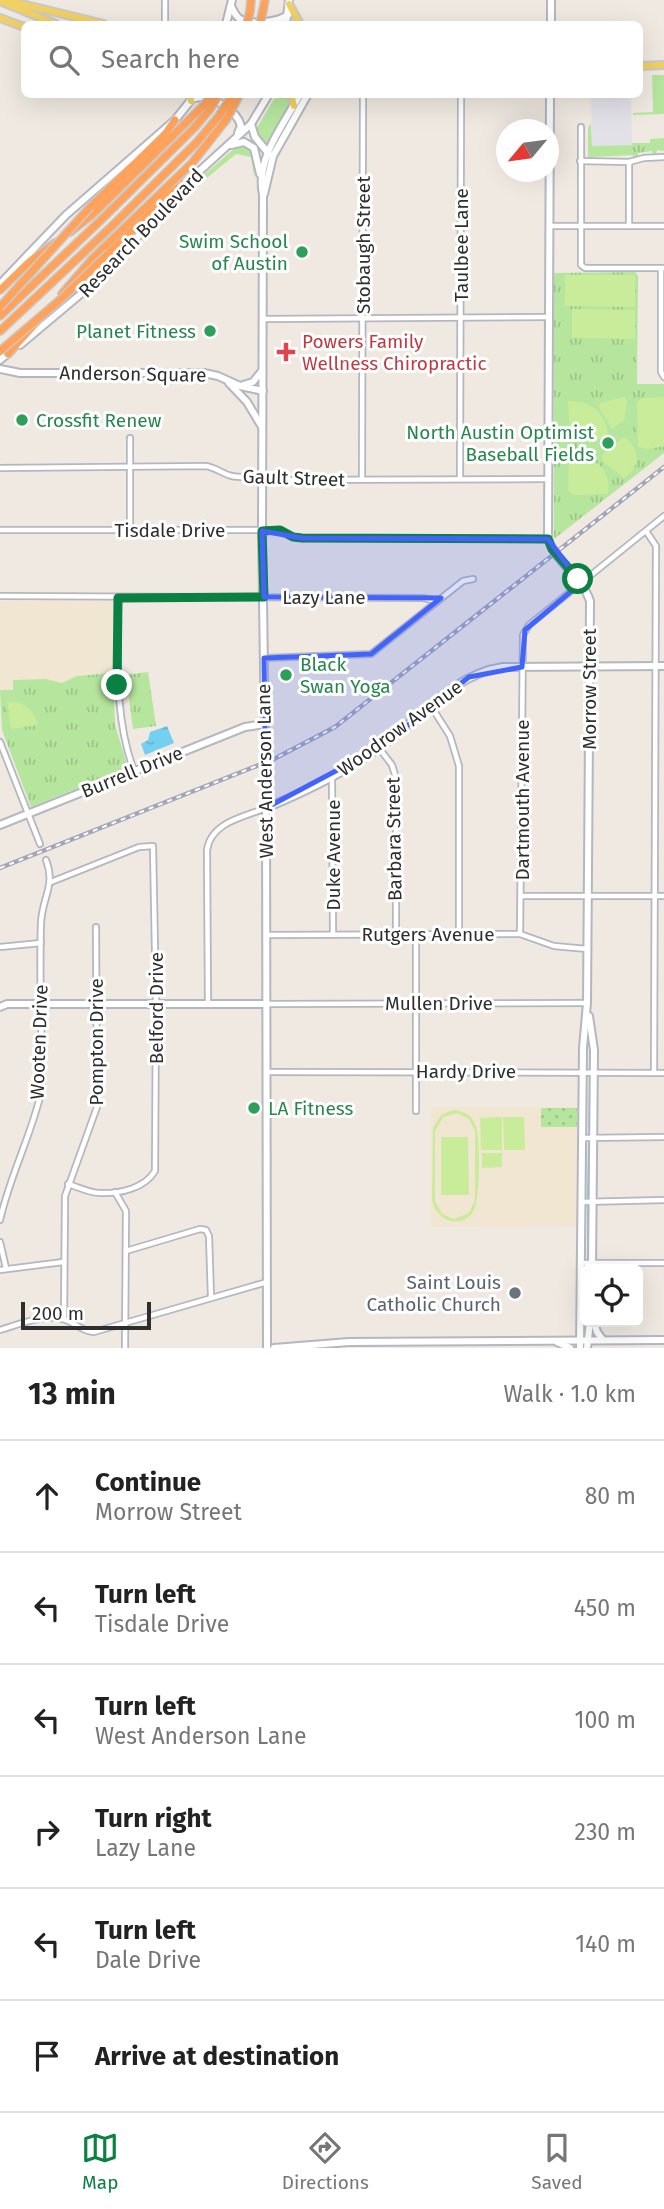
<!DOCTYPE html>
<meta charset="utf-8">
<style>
:root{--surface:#fff;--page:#f2f2f2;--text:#222;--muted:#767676;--line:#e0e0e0;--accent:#0b8043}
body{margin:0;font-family:"Fira Sans",sans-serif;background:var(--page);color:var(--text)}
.controls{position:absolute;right:21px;bottom:21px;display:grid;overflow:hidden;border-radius:10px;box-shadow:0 7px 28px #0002}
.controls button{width:63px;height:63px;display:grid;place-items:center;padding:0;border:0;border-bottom:2px solid var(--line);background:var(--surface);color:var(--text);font:35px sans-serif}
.compass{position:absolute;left:496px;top:119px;width:63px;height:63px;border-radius:50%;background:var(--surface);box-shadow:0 7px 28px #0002;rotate:241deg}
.scale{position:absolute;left:21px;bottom:18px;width:130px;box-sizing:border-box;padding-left:7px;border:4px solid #2e2e2e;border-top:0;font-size:19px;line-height:24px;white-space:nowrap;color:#2e2e2e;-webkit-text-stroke:5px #fff;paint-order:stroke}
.stop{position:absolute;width:21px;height:21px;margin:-16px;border:5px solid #0b8043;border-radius:50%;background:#fff}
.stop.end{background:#0b8043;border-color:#fff;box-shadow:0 2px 7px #0008}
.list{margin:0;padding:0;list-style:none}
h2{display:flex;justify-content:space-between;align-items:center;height:91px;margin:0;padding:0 28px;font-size:30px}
h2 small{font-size:23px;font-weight:400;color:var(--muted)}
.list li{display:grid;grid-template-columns:46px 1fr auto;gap:21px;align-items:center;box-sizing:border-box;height:112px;padding:0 28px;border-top:2px solid var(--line)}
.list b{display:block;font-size:26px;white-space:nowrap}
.list p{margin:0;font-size:23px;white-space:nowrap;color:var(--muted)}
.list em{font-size:23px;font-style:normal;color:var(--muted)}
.icon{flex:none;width:38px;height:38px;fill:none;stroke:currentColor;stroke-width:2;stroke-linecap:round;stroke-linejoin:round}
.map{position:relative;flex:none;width:664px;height:1348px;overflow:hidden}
.search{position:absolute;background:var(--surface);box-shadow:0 7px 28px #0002;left:21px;right:21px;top:21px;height:77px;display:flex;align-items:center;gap:18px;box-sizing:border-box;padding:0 24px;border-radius:10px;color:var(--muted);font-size:26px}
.sheet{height:763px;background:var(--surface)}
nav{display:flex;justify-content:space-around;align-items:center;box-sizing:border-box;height:98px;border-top:2px solid var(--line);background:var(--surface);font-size:19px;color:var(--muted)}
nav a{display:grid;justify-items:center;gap:4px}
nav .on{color:var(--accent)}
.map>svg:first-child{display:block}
.industrial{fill:#e3e1e8}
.education{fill:#f0e6d1}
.grass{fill:#b6e59e}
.park{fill:url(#park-tufts)}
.garden{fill:url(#garden-dots)}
.pitch{fill:#c9ec9a;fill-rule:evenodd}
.water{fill:url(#water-ripples)}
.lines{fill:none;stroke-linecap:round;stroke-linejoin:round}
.stream{stroke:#75cff0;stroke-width:2}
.street-casing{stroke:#b4b7c1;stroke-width:8}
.secondary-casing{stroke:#b4b7c1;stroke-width:10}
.primary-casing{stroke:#c9c9c9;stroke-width:10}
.highway-casing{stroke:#c9c9c9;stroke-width:10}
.street{stroke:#fff;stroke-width:4.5}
.secondary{stroke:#fff;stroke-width:6}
.primary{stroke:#f2d163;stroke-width:6}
.highway{stroke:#ffa35c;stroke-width:7}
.rail-casing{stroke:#a3a6b8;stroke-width:4.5}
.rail{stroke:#fff;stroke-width:2;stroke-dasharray:5;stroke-linecap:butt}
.highway-bridge-casing{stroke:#c9c9c9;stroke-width:10;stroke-linecap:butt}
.highway-bridge{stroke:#ffa35c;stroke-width:7}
.route{stroke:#0b8043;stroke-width:9}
.marked{fill:#4264fb;fill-opacity:0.2;stroke:#4264fb;stroke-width:5;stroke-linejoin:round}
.leisure-dot{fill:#2e9e5b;stroke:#fff;stroke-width:2.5}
.health-dot{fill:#e0444e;stroke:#fff;stroke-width:2.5}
.worship-dot{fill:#6b7280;stroke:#fff;stroke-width:2.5}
.labels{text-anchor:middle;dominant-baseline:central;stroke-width:6;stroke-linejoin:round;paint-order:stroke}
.street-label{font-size:19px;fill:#2e2e2e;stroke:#fff}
.leisure-label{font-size:19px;fill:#27864d;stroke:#fff;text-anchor:end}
.health-label{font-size:19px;fill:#be3a42;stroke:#fff;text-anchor:start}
.worship-label{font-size:19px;fill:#5b616d;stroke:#fff;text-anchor:end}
</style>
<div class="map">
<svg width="664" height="1348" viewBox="0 0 664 1348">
<defs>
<pattern id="park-tufts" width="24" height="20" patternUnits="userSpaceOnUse" patternTransform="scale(1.75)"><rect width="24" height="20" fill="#b6e59e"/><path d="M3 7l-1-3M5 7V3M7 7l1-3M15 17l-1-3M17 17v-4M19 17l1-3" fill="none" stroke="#9dc588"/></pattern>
<pattern id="garden-dots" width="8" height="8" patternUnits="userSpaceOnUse" patternTransform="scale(1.75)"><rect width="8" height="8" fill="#b6e59e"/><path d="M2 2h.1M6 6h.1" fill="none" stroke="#9dc588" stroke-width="1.8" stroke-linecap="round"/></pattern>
<pattern id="water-ripples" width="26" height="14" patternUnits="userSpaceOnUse" patternTransform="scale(1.75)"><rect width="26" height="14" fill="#75cff0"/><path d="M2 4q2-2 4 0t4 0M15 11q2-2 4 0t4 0" fill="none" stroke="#66b2ce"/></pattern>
</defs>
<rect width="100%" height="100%" fill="#efe9e1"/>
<polygon class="industrial" points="591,95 631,95 632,145 592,146"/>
<g class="education">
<polygon points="0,601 112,601 113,673 77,676 62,683 46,679 13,680 13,690 0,690"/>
<polygon points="431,1107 578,1107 577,1226 431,1227"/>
</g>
<g class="grass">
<polygon points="652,75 664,75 664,114 633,115 633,113 653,112"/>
<polygon points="282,95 288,98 291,104 266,146 257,137 255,131 274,99"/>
<polygon points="591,123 592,146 634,145 634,155 588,157 588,128"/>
<polygon points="242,145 253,154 255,181 251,157 236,154 197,186 195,184 192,185 236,147"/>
</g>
<g class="park">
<polygon points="664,138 664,151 657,150 656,154 653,154 652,151 638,153 638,156 633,158 632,143 650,143 650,139"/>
<polygon points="635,272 638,276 637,384 664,384 664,453 554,539 554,273"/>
<polygon points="148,672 156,726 133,729 126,675"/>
<polygon points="113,673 115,725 128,768 31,807 2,730 0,690 13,690 13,680 46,679 62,683 77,676"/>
</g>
<rect class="garden" x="541" y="1108" width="36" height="19"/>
<g class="pitch">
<polygon points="565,275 635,275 635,307 565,306"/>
<polygon points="572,309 635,310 635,339 572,338"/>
<polygon points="625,397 627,401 624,420 612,429 599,407 600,403"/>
<polygon points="664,397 664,446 648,449 638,447 637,402 642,398"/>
<path d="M568,401C591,400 607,413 608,437C598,440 579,442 570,435Z"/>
<path d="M622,438L627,439C641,453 640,466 624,478L602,461V455Z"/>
<path d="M569,454C593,456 612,468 608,494L573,495L568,490Z"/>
<path d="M7,702C24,701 33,709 38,725L11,729Z"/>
<path d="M453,1110C463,1111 471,1114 475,1124C481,1135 480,1199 474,1210C462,1232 433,1219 432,1198L433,1128L441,1115ZM457,1113L469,1119L475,1131V1200L469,1213L454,1219L442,1214L435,1201V1131L443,1117Z"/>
<polygon points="502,1117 502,1150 481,1150 480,1118"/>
<polygon points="503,1117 524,1117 525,1150 504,1150"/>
<polygon points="441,1137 468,1137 469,1195 441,1195"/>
<polygon points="482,1153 502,1153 502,1167 482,1168"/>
</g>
<polygon class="water" points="167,726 174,743 145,755 141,744 148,740 150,732"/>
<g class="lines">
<g class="stream">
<polyline points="589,1134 590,1084"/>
<polyline points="588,1197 589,1143"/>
<polyline points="588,1258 588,1206"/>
<polyline points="588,1269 588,1268"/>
</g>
<defs>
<g id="street">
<polyline points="165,24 165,0"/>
<polyline points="581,127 581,265 585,268 664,268"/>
<polyline points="580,161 629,162 644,158 664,157"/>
<polyline points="629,162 629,226"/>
<polyline points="550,226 664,226"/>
<polyline points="661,268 661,372 664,377"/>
<polyline points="263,319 549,317"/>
<path d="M0,468L205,466C216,467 222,474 232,476C246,479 258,474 272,480L548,479"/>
<polyline points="362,479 363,94"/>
<polyline points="460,479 461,94"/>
<polyline points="0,530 280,530 293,537 302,538 548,539"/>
<polyline points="130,530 130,438"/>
<polyline points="646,531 656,546 654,1073"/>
<polyline points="0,596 423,598 437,601"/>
<path d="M118,598C119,657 113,714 134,771"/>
<polyline points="264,658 371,654 463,581 473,579"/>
<polyline points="431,706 450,736 459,766 459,934"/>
<polyline points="0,742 40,844"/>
<polyline points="379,748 392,765 396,778 396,934"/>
<polyline points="332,778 333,934"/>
<path d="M51,882L139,847L153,846L156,1004L155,1171C145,1188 120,1194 100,1193C90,1193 78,1187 68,1184"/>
<polyline points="522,896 664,896"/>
<polyline points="520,934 523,635 529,625 664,516"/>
<polyline points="267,935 520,934 554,946 587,949"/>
<polyline points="0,947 41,943"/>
<path d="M208,1003L207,850C211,822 244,817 266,808"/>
<polyline points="267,1004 587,1003"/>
<polyline points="267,1072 664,1073"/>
<polyline points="416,1111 416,934"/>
<polyline points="583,1138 664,1137"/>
<polyline points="115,1192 126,1211 125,1348"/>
<polyline points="582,1202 664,1200"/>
<path d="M0,1220C10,1175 32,1134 42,1089C42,1034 39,978 41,923C42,898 56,885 46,860"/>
<polyline points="0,1242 6,1268"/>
<polyline points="126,1251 200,1229 206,1230 209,1236 211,1297"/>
<polyline points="581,1263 664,1263"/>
<polyline points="0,1270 63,1262"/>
<polyline points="64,1319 65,1196 97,1107 96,927"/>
<path d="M0,1330C20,1324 48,1312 68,1321C78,1325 84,1332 94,1332L267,1282"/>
</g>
<g id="secondary">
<polyline points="551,0 551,24"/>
<path d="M231,6C234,12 236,18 242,20C255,25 277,22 288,15"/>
<polyline points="226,24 232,0"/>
<polyline points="286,24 289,0"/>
<path d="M550,94L548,539C556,563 582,576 590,601L587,1003L583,1048L580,1348"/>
<path d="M195,98C211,94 237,110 241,126L238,133"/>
<polyline points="251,124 255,137 269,154"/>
<polyline points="231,145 244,142 254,148 260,174"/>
<polyline points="193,177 251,124 269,94"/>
<polyline points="264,194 273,156 308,94"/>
<polyline points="0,284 66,215 175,120 196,94"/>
<polyline points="20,345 101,277 183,187"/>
<polyline points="0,360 11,351"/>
<polyline points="0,369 20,373 204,373 218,376 240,386 263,391"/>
<polyline points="229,383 247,402 262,427"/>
<polyline points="243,385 253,382 261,372"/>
<path d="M266,808C305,792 344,773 379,748C418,720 453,674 503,667L664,666"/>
<polyline points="0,825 245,727 265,724"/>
<polyline points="0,1007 7,1004 267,1004"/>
<polyline points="589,1016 594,1050 592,1269"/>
<polyline points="594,1322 597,1332 603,1340"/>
<polyline points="557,1342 570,1348"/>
<path d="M267,1348L266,808L262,531L263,195C255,158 284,125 300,94"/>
<polyline points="274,1348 349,1342 664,1340"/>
<polyline points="587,1348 590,1322"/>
</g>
<g id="primary">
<polyline points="5,0 104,24"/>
<polyline points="0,1 56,24"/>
<polyline points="289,4 300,24"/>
<polyline points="0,18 24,27"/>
<polyline points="640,66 664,65"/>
<polyline points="190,94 191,101"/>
<polyline points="291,94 294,106"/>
</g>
<g id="highway">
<polyline points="263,10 265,0"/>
<polyline points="250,11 251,0"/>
<polyline points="90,207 165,134 175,120"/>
<polyline points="70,232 94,213 204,105"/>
<polyline points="109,253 171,193 197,174"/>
<polyline points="0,290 29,262 55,243"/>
<polyline points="62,294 93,258 192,163 226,120"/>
<polyline points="0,316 102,219 195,127 210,109"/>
<polyline points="0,331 110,228 197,142 219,116"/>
<polyline points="8,354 38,321"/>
</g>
</defs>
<use href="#street" class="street-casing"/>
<use href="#secondary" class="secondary-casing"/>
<use href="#primary" class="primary-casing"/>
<use href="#highway" class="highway-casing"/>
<use href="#street" class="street"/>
<use href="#secondary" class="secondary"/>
<use href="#primary" class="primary"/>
<use href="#highway" class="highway"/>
<defs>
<polyline id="rail" points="0,868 274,759 335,727 664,467"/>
</defs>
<use href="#rail" class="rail-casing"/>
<use href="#rail" class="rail"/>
<defs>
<g id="highway-bridge">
<polyline points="247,24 250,11"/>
<polyline points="260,24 263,10"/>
<polyline points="204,105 212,94"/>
<polyline points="210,109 219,94"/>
<polyline points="219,116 233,94"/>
<polyline points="226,120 240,94"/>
<polyline points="0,307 90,207"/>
<polyline points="0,351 61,299 109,253"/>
</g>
</defs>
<use href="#highway-bridge" class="highway-bridge-casing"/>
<use href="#highway-bridge" class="highway-bridge"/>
</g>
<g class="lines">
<polyline class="route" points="117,685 118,598 264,597 262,531 280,530 293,537 302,538 548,539 552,549 578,579"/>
</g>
<path class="marked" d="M262,531L302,538L548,539L581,583L525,630L522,667L469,677L379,748L266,808L264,658L371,654L441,598L264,597Z"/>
<g class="leisure-dot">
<circle cx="302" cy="252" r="7"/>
<circle cx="210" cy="331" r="7"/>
<circle cx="22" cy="420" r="7"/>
<circle cx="608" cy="443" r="7"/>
<circle cx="286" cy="675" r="7"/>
<circle cx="254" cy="1108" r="7"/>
</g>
<path class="health-dot" d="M282.5 341.5h7v7h7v7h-7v7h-7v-7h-7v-7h7z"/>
<circle class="worship-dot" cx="515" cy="1293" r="7"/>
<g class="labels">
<g class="street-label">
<text transform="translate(141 233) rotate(-46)">Research Boulevard</text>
<text transform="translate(363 245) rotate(-90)">Stobaugh Street</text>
<text transform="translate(461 245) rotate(-90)">Taulbee Lane</text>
<text transform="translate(133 374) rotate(1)">Anderson Square</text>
<text transform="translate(294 478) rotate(2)">Gault Street</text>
<text x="170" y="530">Tisdale Drive</text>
<text x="324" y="597">Lazy Lane</text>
<text transform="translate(589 689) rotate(-90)">Morrow Street</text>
<text transform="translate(400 728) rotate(-36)">Woodrow Avenue</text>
<text transform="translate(265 771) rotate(-91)">West Anderson Lane</text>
<text transform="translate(132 772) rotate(-22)">Burrell Drive</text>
<text transform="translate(522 800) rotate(-90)">Dartmouth Avenue</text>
<text transform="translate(394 839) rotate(-91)">Barbara Street</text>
<text transform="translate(333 855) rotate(-90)">Duke Avenue</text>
<text x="428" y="934">Rutgers Avenue</text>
<text x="439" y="1003">Mullen Drive</text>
<text transform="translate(156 1008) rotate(-90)">Belford Drive</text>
<text transform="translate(39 1042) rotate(-88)">Wooten Drive</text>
<text transform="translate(96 1042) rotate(-90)">Pompton Drive</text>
<text x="466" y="1071">Hardy Drive</text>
</g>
<g class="leisure-label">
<text x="288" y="241">Swim School<tspan x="288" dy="22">of Austin</tspan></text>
<text x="196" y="331">Planet Fitness</text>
<text x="36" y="420" text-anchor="start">Crossfit Renew</text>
<text x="594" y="432">North Austin Optimist<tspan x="594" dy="22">Baseball Fields</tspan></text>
<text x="300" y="664" text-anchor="start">Black<tspan x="300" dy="22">Swan Yoga</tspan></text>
<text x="268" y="1108" text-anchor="start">LA Fitness</text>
</g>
<g class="health-label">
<text x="302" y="341">Powers Family<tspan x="302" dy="22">Wellness Chiropractic</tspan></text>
</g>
<g class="worship-label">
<text x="501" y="1282">Saint Louis<tspan x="501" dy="22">Catholic Church</tspan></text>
</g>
</g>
</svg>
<div class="controls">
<button><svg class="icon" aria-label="locate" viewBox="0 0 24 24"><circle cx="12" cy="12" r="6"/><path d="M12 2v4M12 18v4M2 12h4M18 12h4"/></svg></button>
</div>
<svg class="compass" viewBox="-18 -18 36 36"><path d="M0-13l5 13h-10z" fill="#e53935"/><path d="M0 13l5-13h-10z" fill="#767676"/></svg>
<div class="scale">200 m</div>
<div class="stop" style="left:578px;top:579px"></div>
<div class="stop end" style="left:117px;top:685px"></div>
<div class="search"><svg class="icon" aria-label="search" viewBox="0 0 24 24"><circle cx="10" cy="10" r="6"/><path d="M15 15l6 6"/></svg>Search here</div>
</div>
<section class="sheet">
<h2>13 min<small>Walk · 1.0 km</small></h2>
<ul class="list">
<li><svg class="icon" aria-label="ahead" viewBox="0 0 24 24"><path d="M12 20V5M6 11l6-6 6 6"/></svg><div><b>Continue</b><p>Morrow Street</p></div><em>80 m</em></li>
<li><svg class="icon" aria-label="left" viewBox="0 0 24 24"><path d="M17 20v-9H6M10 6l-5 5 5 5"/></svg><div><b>Turn left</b><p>Tisdale Drive</p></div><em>450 m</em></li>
<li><svg class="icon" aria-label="left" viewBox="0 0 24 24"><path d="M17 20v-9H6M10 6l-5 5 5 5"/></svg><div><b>Turn left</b><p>West Anderson Lane</p></div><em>100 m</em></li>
<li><svg class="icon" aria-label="right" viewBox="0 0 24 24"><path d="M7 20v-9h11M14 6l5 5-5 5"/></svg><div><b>Turn right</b><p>Lazy Lane</p></div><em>230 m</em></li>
<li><svg class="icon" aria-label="left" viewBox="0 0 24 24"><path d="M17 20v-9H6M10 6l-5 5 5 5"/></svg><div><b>Turn left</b><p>Dale Drive</p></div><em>140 m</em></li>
<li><svg class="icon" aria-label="arrive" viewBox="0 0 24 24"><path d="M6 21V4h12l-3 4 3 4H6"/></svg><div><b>Arrive at destination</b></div></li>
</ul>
</section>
<nav>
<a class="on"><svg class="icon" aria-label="map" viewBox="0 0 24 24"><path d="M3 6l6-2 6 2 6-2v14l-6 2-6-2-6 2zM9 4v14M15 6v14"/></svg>Map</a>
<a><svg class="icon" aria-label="directions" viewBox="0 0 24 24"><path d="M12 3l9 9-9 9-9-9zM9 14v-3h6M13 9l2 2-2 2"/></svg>Directions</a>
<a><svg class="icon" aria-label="saved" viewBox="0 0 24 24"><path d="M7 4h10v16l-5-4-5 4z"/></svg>Saved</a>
</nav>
